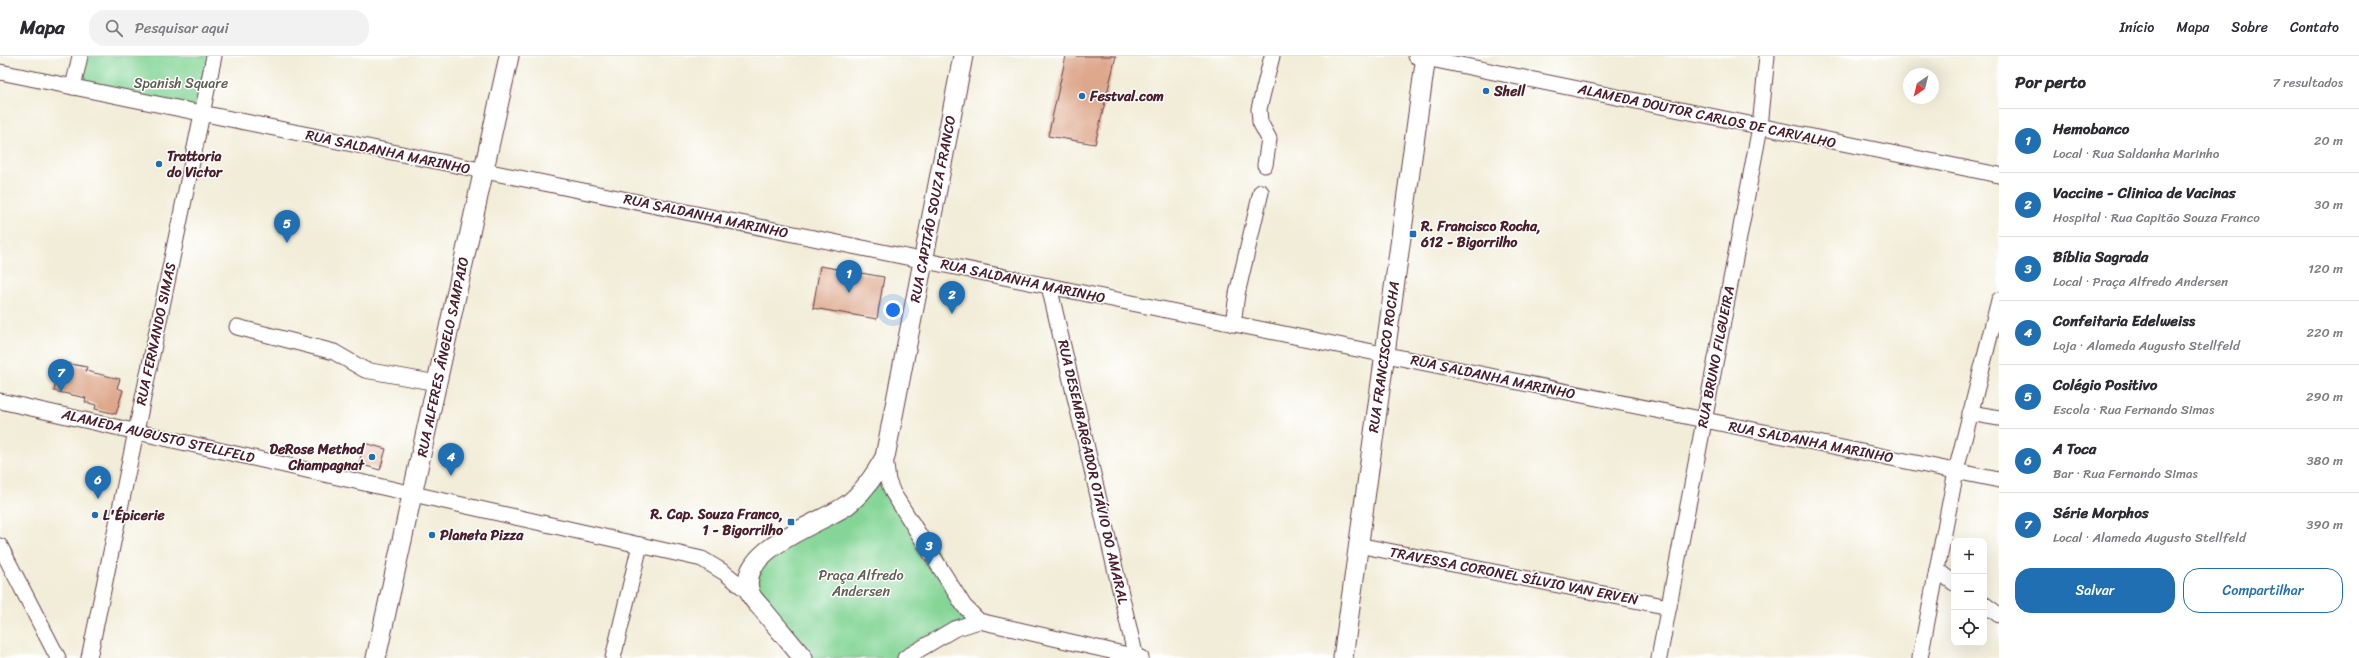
<!DOCTYPE html>
<html lang="pt">
<meta charset="utf-8">
<style>
:root{--surface:#fff;--page:#f2f2f3;--text:#2b2b33;--muted:#7c7c81;--line:#e1e1e2;--accent:#1f6fb2}
body{margin:0;font-family:Sriracha,sans-serif;background:var(--page);color:var(--text)}
.controls{position:absolute;right:12px;bottom:12px;display:grid;overflow:hidden;border-radius:8px;box-shadow:0 4px 16px #0002}
.controls button{width:36px;height:36px;display:grid;place-items:center;padding:0;border:0;border-bottom:1px solid var(--line);background:var(--surface);color:var(--text);font:20px sans-serif}
.compass{position:absolute;left:1903px;top:12px;width:36px;height:36px;border-radius:50%;background:var(--surface);box-shadow:0 4px 16px #0002;rotate:215deg}
.you{position:absolute;left:893px;top:254px;width:14px;height:14px;margin:-10px;border:3px solid #fff;border-radius:50%;background:#1a73e8;box-shadow:0 0 0 6px #1a73e833}
.badge{display:grid;place-items:center;width:26px;height:26px;border-radius:50%;background:var(--accent);color:#fff;font-size:13px;font-weight:700}
.pin{position:absolute;translate:-50% -33px;filter:drop-shadow(0 1px 2px #0008)}
.pin::after{content:'';position:absolute;top:21px;width:14px;height:12px;background:inherit;clip-path:polygon(0 0,100% 0,50% 100%)}
.list{margin:0;padding:0;list-style:none}
h2{display:flex;justify-content:space-between;align-items:center;height:52px;margin:0;padding:0 16px;font-size:17px}
h2 small{font-size:13px;font-weight:400;color:var(--muted)}
.list li{display:grid;grid-template-columns:26px 1fr auto;gap:12px;align-items:center;box-sizing:border-box;height:64px;padding:0 16px;border-top:1px solid var(--line)}
.list b{display:block;font-size:15px;white-space:nowrap}
.list p{margin:0;font-size:13px;white-space:nowrap;color:var(--muted)}
.list em{font-size:13px;font-style:normal;color:var(--muted)}
.actions{display:flex;gap:8px;padding:12px 16px}
.actions a{flex:1;padding:9px 0;border:1px solid var(--accent);border-radius:16px;text-align:center;font-size:14px;color:var(--accent)}
.actions .main{background:var(--accent);color:#fff}
.icon{flex:none;width:22px;height:22px;fill:none;stroke:currentColor;stroke-width:2;stroke-linecap:round;stroke-linejoin:round}
.map{position:relative;flex:none;width:1999px;height:602px;overflow:hidden}
header{display:flex;align-items:center;gap:24px;box-sizing:border-box;height:56px;padding:0 20px;background:var(--surface);border-bottom:1px solid var(--line)}
header strong{font-size:19px}
nav{display:flex;gap:22px;margin-inline-start:auto;font-size:14px}
.search{width:280px;height:36px;background:var(--page);display:flex;align-items:center;gap:10px;box-sizing:border-box;padding:0 14px;border-radius:16px;color:var(--muted);font-size:15px}
main{display:flex}
aside{flex:1;background:var(--surface)}
.map>svg:first-child{display:block}
.green{fill:#84d596;stroke:#677a60}
.building{fill:#dda78b}
.lines{fill:none;stroke-linecap:round;stroke-linejoin:round}
.minor-casing{stroke:#633e45;stroke-width:17}
.major-casing{stroke:#633e45;stroke-width:21}
.minor{stroke:#fff;stroke-width:15}
.major{stroke:#fff;stroke-width:19}
.poi-dot{fill:#1f6fb2;stroke:#fff;stroke-width:1.5}
.labels{text-anchor:middle;dominant-baseline:central;stroke-width:3;stroke-linejoin:round;paint-order:stroke}
.park-label{font-size:14px;fill:#5e5f50;stroke:#fff}
.poi-label{font-size:14px;font-weight:bold;fill:#4a1f2b;stroke:#fff;text-anchor:start}
.street-label{font-size:14px;fill:#4a1f2b;stroke:#fff}
</style>
<header>
<strong>Mapa</strong>
<div class="search"><svg class="icon" aria-label="search" viewBox="0 0 24 24"><circle cx="10" cy="10" r="6"/><path d="M15 15l6 6"/></svg>Pesquisar aqui</div>
<nav><a>Início</a><a>Mapa</a><a>Sobre</a><a>Contato</a></nav>
</header>
<main>
<div class="map">
<svg width="1999" height="602" viewBox="0 0 1999 602">
<rect width="100%" height="100%" fill="#fff"/>
<filter id="ink" filterUnits="userSpaceOnUse"><feTurbulence type="fractalNoise" baseFrequency=".025" numOctaves="2"/><feDisplacementMap in="SourceGraphic" scale="8" xChannelSelector="R" yChannelSelector="G"/><feConvolveMatrix kernelMatrix="1 2 1 2 8 2 1 2 1" color-interpolation-filters="sRGB"/></filter>
<filter id="wash" filterUnits="userSpaceOnUse"><feTurbulence type="fractalNoise" baseFrequency=".012" numOctaves="4" result="noise"/><feDisplacementMap in="SourceGraphic" scale="16" xChannelSelector="R" yChannelSelector="G"/><feGaussianBlur stdDeviation="0.9" result="paint"/><feColorMatrix in="noise" values="0 0 0 0 0 0 0 0 0 0 0 0 0 0 0 0 0 1.4 0 .05"/><feComposite in="paint" operator="in"/></filter>
<g filter="url(#wash)">
<rect width="100%" height="100%" fill="#f2edd8"/>
<g class="green">
<polygon points="80,0 214,0 202,58 73,31"/>
<polygon points="886,413 979,565 905,602 803,602 751,538 751,514"/>
</g>
<g id="blocks">
<g class="building">
<polygon points="1066,0 1116,0 1095,88 1048,80"/>
<polygon points="820,210 884,221 877,263 813,252"/>
<polygon points="60,306 87,311 86,315 120,323 117,332 123,334 116,358 95,353 96,349 85,346 86,342 54,335"/>
<polygon points="364,387 386,393 380,414 359,408"/>
</g>
</g>
</g>
<g filter="url(#ink)">
<use href="#blocks" fill-opacity="0" stroke="#633e45" stroke-width="1"/>
<g class="lines">
<defs>
<g id="minor">
<polyline points="1416,0 1999,119"/>
<polyline points="0,16 1999,424"/>
<polyline points="73,31 80,0"/>
<polyline points="1265,109 1269,83 1260,66 1259,53 1272,0"/>
<polyline points="1049,230 1136,602"/>
<polyline points="1233,268 1237,238 1261,136"/>
<polyline points="237,271 334,296 365,314 437,327"/>
<polyline points="0,345 702,503 725,517 751,538"/>
<polyline points="1970,357 1999,362"/>
<polyline points="885,401 888,425 893,437 964,550 979,565"/>
<polyline points="1358,489 1669,551"/>
<polyline points="0,490 58,602"/>
<polyline points="1937,514 1954,527"/>
<polyline points="1984,548 1999,559"/>
<polyline points="89,602 214,0"/>
<polyline points="613,602 640,489"/>
<polyline points="905,602 954,573 979,565 1141,602"/>
<polyline points="1659,602 1760,71 1767,0"/>
<polyline points="1920,602 1956,415 1999,244"/>
</g>
<g id="major">
<polyline points="376,602 509,0"/>
<path d="M803,602C790,586 777,571 764,555C760,550 753,544 751,539C731,495 822,467 847,449C864,436 875,419 885,401L963,0"/>
<polyline points="1343,602 1426,0"/>
</g>
</defs>
<use href="#minor" class="minor-casing"/>
<use href="#major" class="major-casing"/>
<use href="#minor" class="minor"/>
<use href="#major" class="major"/>
</g>
</g>
<g class="poi-dot">
<circle cx="1486" cy="35" r="4"/>
<circle cx="1082" cy="40" r="4"/>
<circle cx="159" cy="108" r="4"/>
<rect x="1409" y="174" width="8" height="8" rx="2"/>
<circle cx="372" cy="401" r="4"/>
<circle cx="95" cy="459" r="4"/>
<rect x="787" y="462" width="8" height="8" rx="2"/>
<circle cx="432" cy="479" r="4"/>
</g>
<g class="labels">
<g class="park-label">
<text x="181" y="27">Spanish Square</text>
<text x="861" y="519">Praça Alfredo<tspan x="861" dy="16">Andersen</tspan></text>
</g>
<g class="poi-label">
<text x="1494" y="35">Shell</text>
<text x="1090" y="40">Festval.com</text>
<text x="167" y="100">Trattoria<tspan x="167" dy="16">do Victor</tspan></text>
<text x="1421" y="170">R. Francisco Rocha,<tspan x="1421" dy="16">612 - Bigorrilho</tspan></text>
<text x="364" y="393" text-anchor="end">DeRose Method<tspan x="364" dy="16">Champagnat</tspan></text>
<text x="783" y="458" text-anchor="end">R. Cap. Souza Franco,<tspan x="783" dy="16">1 - Bigorrilho</tspan></text>
<text x="103" y="459">L'Épicerie</text>
<text x="440" y="479">Planeta Pizza</text>
</g>
<g class="street-label">
<text transform="translate(1707 60) rotate(12)">ALAMEDA DOUTOR CARLOS DE CARVALHO</text>
<text transform="translate(388 96) rotate(12)">RUA SALDANHA MARINHO</text>
<text transform="translate(933 153) rotate(-79)">RUA CAPITÃO SOUZA FRANCO</text>
<text transform="translate(706 160) rotate(12)">RUA SALDANHA MARINHO</text>
<text transform="translate(1023 225) rotate(12)">RUA SALDANHA MARINHO</text>
<text transform="translate(156 278) rotate(-78)">RUA FERNANDO SIMAS</text>
<text transform="translate(443 301) rotate(-78)">RUA ALFERES ÂNGELO SAMPAIO</text>
<text transform="translate(1384 301) rotate(-82)">RUA FRANCISCO ROCHA</text>
<text transform="translate(1716 301) rotate(-79)">RUA BRUNO FILGUEIRA</text>
<text transform="translate(1493 321) rotate(12)">RUA SALDANHA MARINHO</text>
<text transform="translate(158 380) rotate(13)">ALAMEDA AUGUSTO STELLFELD</text>
<text transform="translate(1811 386) rotate(11)">RUA SALDANHA MARINHO</text>
<text transform="translate(1093 416) rotate(77)">RUA DESEMBARGADOR OTÁVIO DO AMARAL</text>
<text transform="translate(1514 520) rotate(11)">TRAVESSA CORONEL SÍLVIO VAN ERVEN</text>
</g>
</g>
</svg>
<div class="controls">
<button>+</button>
<button>−</button>
<button><svg class="icon" aria-label="locate" viewBox="0 0 24 24"><circle cx="12" cy="12" r="6"/><path d="M12 2v4M12 18v4M2 12h4M18 12h4"/></svg></button>
</div>
<svg class="compass" viewBox="-18 -18 36 36"><path d="M0-13l5 13h-10z" fill="#e53935"/><path d="M0 13l5-13h-10z" fill="#7c7c81"/></svg>
<div class="you"></div>
<div class="pin badge" style="left:849px;top:237px">1</div>
<div class="pin badge" style="left:952px;top:258px">2</div>
<div class="pin badge" style="left:929px;top:509px">3</div>
<div class="pin badge" style="left:451px;top:420px">4</div>
<div class="pin badge" style="left:287px;top:187px">5</div>
<div class="pin badge" style="left:98px;top:443px">6</div>
<div class="pin badge" style="left:61px;top:336px">7</div>
</div>
<aside>
<h2>Por perto<small>7 resultados</small></h2>
<ul class="list">
<li><span class="badge">1</span><div><b>Hemobanco</b><p>Local · Rua Saldanha Marinho</p></div><em>20 m</em></li>
<li><span class="badge">2</span><div><b>Vaccine - Clinica de Vacinas</b><p>Hospital · Rua Capitão Souza Franco</p></div><em>30 m</em></li>
<li><span class="badge">3</span><div><b>Bíblia Sagrada</b><p>Local · Praça Alfredo Andersen</p></div><em>120 m</em></li>
<li><span class="badge">4</span><div><b>Confeitaria Edelweiss</b><p>Loja · Alameda Augusto Stellfeld</p></div><em>220 m</em></li>
<li><span class="badge">5</span><div><b>Colégio Positivo</b><p>Escola · Rua Fernando Simas</p></div><em>290 m</em></li>
<li><span class="badge">6</span><div><b>A Toca</b><p>Bar · Rua Fernando Simas</p></div><em>380 m</em></li>
<li><span class="badge">7</span><div><b>Série Morphos</b><p>Local · Alameda Augusto Stellfeld</p></div><em>390 m</em></li>
</ul>
<div class="actions"><a class="main">Salvar</a><a>Compartilhar</a></div>
</aside>
</main>
